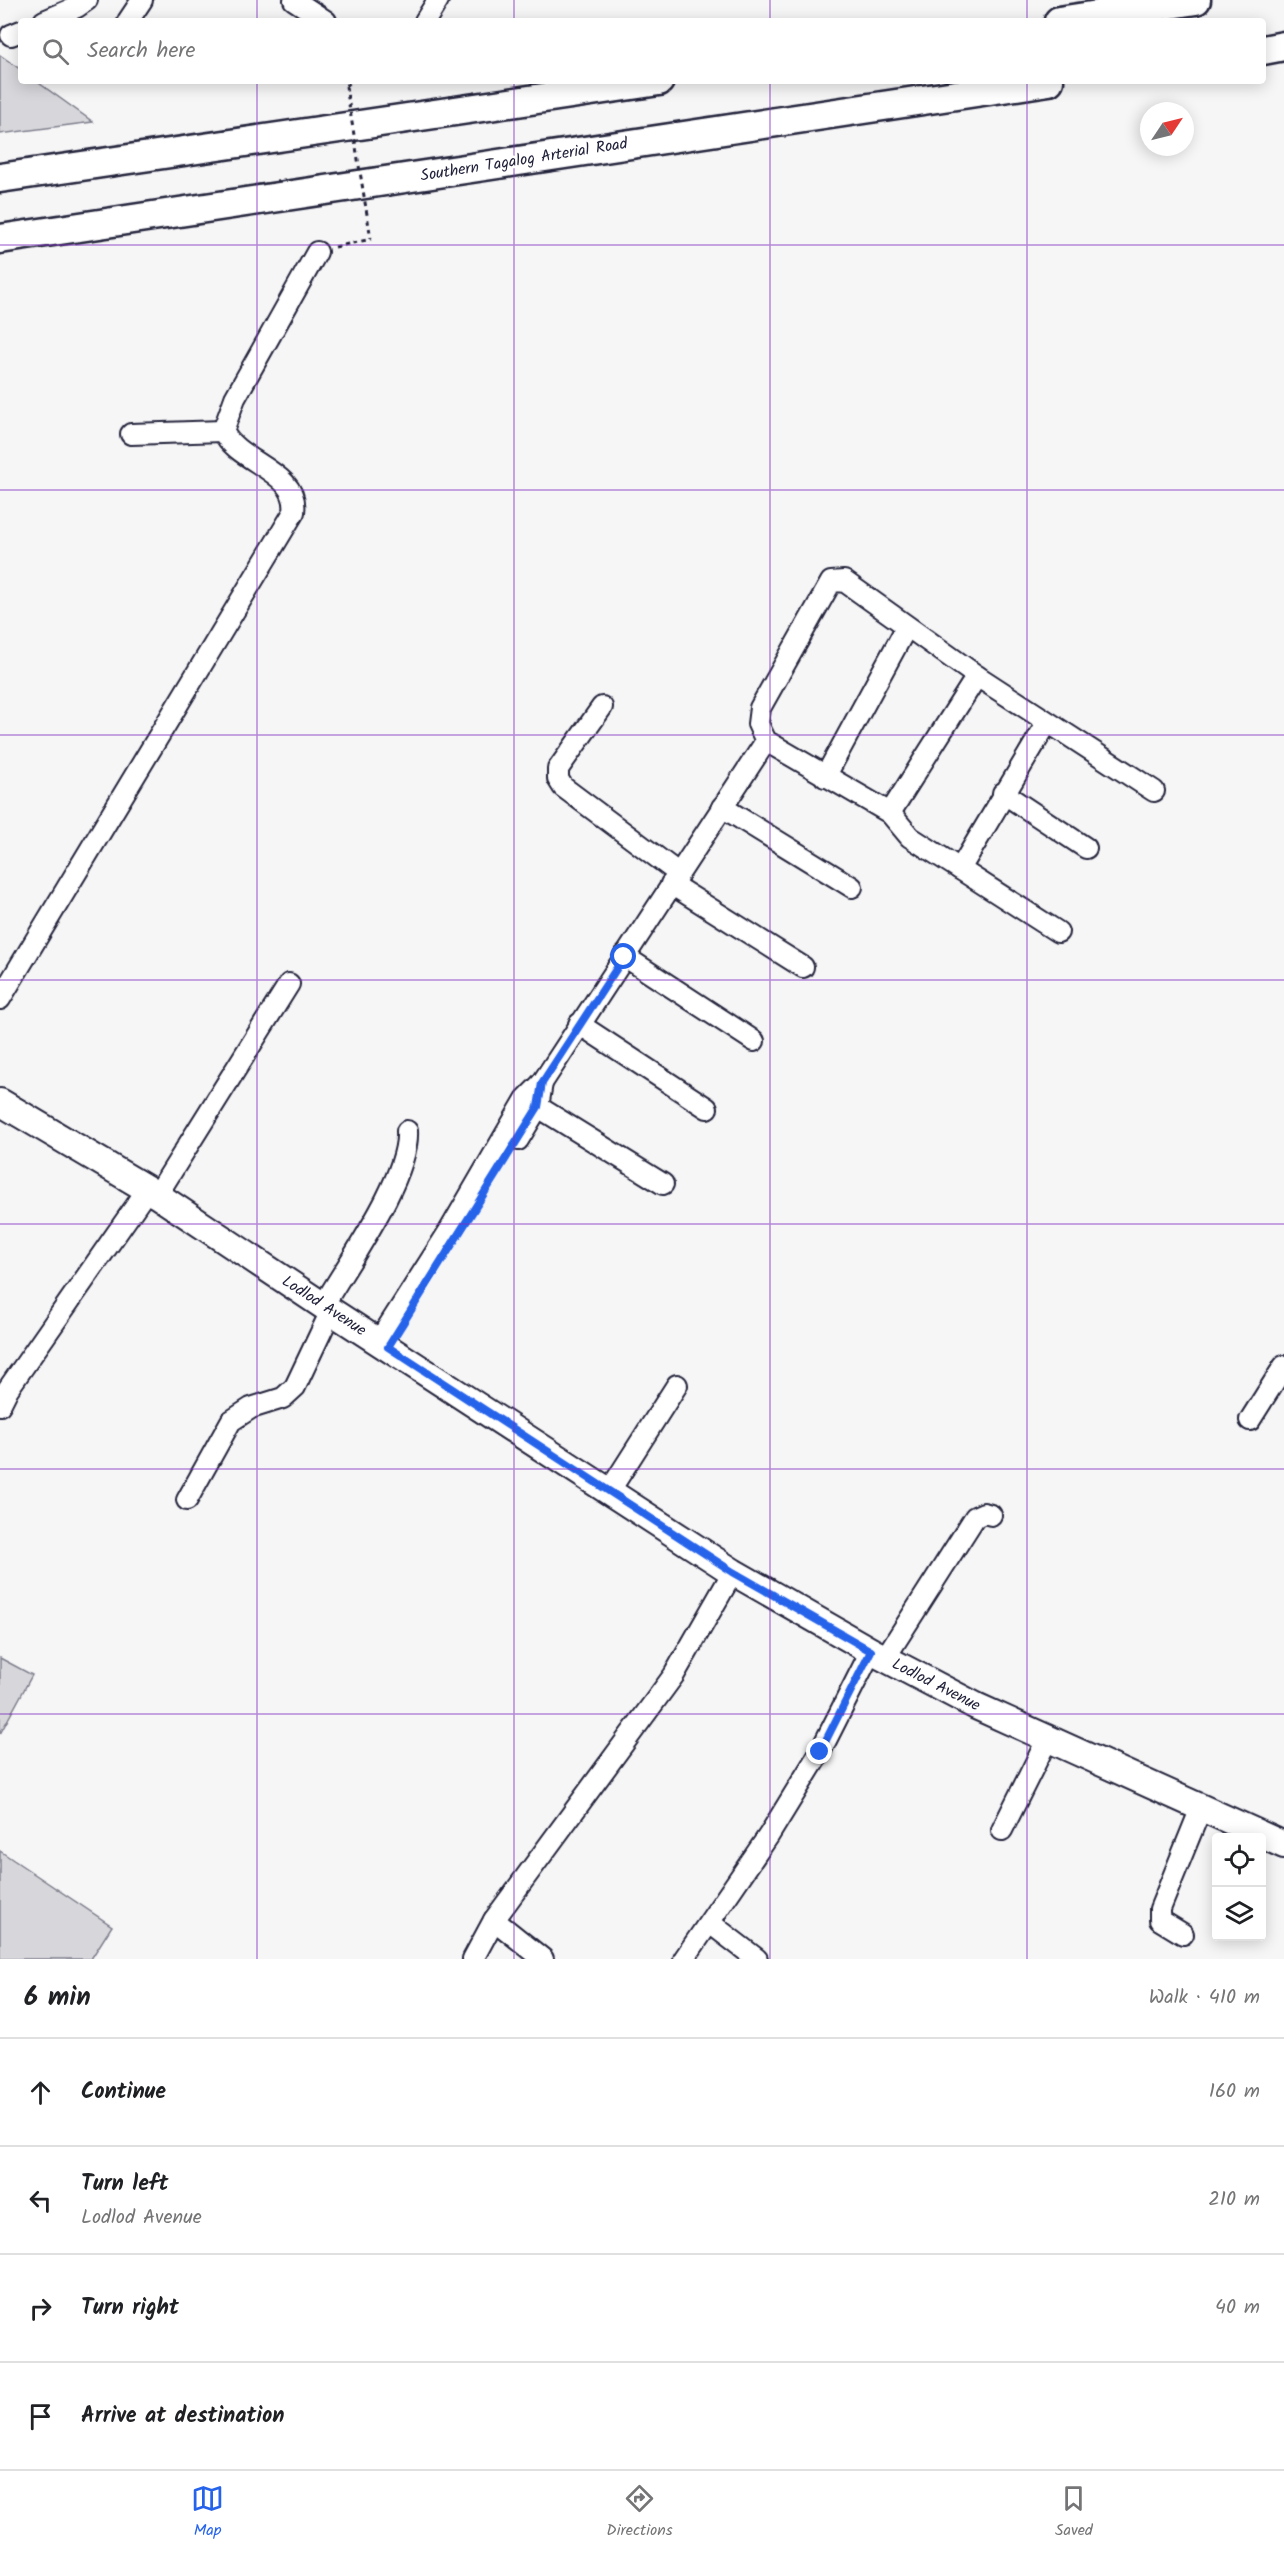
<!DOCTYPE html>
<meta charset="utf-8">
<style>
:root{--surface:#fff;--page:#f2f2f2;--text:#202124;--muted:#757577;--line:#e0e0e0;--accent:#2563eb}
body{margin:0;font-family:Kalam,sans-serif;background:var(--page);color:var(--text)}
.controls{position:absolute;right:18px;bottom:18px;display:grid;overflow:hidden;border-radius:6px;box-shadow:0 3px 15px #0003}
.controls button{width:54px;height:54px;display:grid;place-items:center;padding:0;border:0;border-bottom:2px solid var(--line);background:var(--surface);color:var(--text);font:30px sans-serif}
.compass{position:absolute;left:1140px;top:102px;width:54px;height:54px;border-radius:50%;background:var(--surface);box-shadow:0 3px 15px #0003;rotate:55deg}
.stop{position:absolute;width:18px;height:18px;margin:-14px;border:4px solid #2563eb;border-radius:50%;background:#fff}
.stop.end{background:#2563eb;border-color:#fff;box-shadow:0 2px 6px #0008}
.list{margin:0;padding:0;list-style:none}
h2{display:flex;justify-content:space-between;align-items:center;height:78px;margin:0;padding:0 24px;font-size:26px}
h2 small{font-size:20px;font-weight:400;color:var(--muted)}
.list li{display:grid;grid-template-columns:39px 1fr auto;gap:18px;align-items:center;box-sizing:border-box;height:108px;padding:0 24px;border-top:2px solid var(--line)}
.list b{display:block;font-size:22px;white-space:nowrap}
.list p{margin:0;font-size:20px;white-space:nowrap;color:var(--muted)}
.list em{font-size:20px;font-style:normal;color:var(--muted)}
.icon{flex:none;width:33px;height:33px;fill:none;stroke:currentColor;stroke-width:2;stroke-linecap:round;stroke-linejoin:round}
.map{position:relative;flex:none;width:1284px;height:1959px;overflow:hidden}
.search{position:absolute;background:var(--surface);box-shadow:0 3px 15px #0003;left:18px;right:18px;top:18px;height:66px;display:flex;align-items:center;gap:15px;box-sizing:border-box;padding:0 21px;border-radius:6px;color:var(--muted);font-size:22px}
.sheet{height:510px;background:var(--surface)}
nav{display:flex;justify-content:space-around;align-items:center;box-sizing:border-box;height:84px;border-top:2px solid var(--line);background:var(--surface);font-size:16px;color:var(--muted)}
nav a{display:grid;justify-items:center;gap:3px}
nav .on{color:var(--accent)}
.map>svg:first-child{display:block}
.green{fill:#d7d7db;stroke:#7c7c8b;stroke-width:1.5}
.lines{fill:none;stroke-linecap:round;stroke-linejoin:round}
.minor-casing{stroke:#22223b;stroke-width:24}
.major-casing{stroke:#22223b;stroke-width:30}
.highway-casing{stroke:#22223b;stroke-width:33}
.path{stroke:#22223b;stroke-width:3;stroke-dasharray:4.5 4.5;stroke-linecap:butt}
.minor{stroke:#fff;stroke-width:20}
.major{stroke:#fff;stroke-width:26}
.highway{stroke:#fff;stroke-width:28}
.path-bridge{stroke:#22223b;stroke-width:3;stroke-dasharray:4.5 4.5;stroke-linecap:butt}
.route{stroke:#2563eb;stroke-width:8}
.grid{fill:none;stroke:#7b2cbf;stroke-width:1.5;stroke-opacity:0.55}
.labels{text-anchor:middle;dominant-baseline:central;stroke-width:5;stroke-linejoin:round;paint-order:stroke}
.street-label{font-size:16px;fill:#22223b;stroke:#fff}
</style>
<div class="map">
<svg width="1284" height="1959" viewBox="0 0 1284 1959">
<rect width="100%" height="100%" fill="#f6f6f7"/>
<filter id="ink" filterUnits="userSpaceOnUse"><feTurbulence type="fractalNoise" baseFrequency=".0167" numOctaves="2"/><feDisplacementMap in="SourceGraphic" scale="12" xChannelSelector="R" yChannelSelector="G"/><feConvolveMatrix kernelMatrix="1 2 1 2 8 2 1 2 1" color-interpolation-filters="sRGB"/></filter>
<g filter="url(#ink)">
<g class="green">
<polygon points="0,55 21,70 21,81 36,81 93,122 0,134"/>
<polygon points="0,1658 32,1675 0,1734"/>
<polygon points="0,1851 112,1926 91,1959 0,1959"/>
</g>
<g class="lines">
<defs>
<g id="minor">
<polyline points="294,0 326,21"/>
<polyline points="44,21 77,7 87,0"/>
<polyline points="128,21 142,0"/>
<polyline points="425,21 438,0"/>
<polyline points="11,35 21,31"/>
<polyline points="131,434 223,431"/>
<polyline points="602,707 558,769 558,779 563,787 678,873"/>
<polyline points="825,777 906,628"/>
<polyline points="1003,793 1086,848"/>
<polyline points="722,807 852,887"/>
<polyline points="890,813 977,676"/>
<polyline points="960,869 1047,723"/>
<polyline points="671,884 803,967"/>
<polyline points="1058,932 910,837 890,813 766,741 758,724 760,708 831,582 844,581 977,676 1154,791"/>
<polyline points="624,956 754,1041"/>
<path d="M0,999L294,512C300,471 237,463 223,431L235,398L317,252"/>
<polyline points="579,1024 707,1108"/>
<polyline points="527,1100 663,1184"/>
<polyline points="518,1140 538,1107 542,1083"/>
<polyline points="157,1195 289,984"/>
<path d="M323,1306C347,1264 410,1177 407,1131"/>
<polyline points="379,1341 448,1233 526,1099 542,1083 766,741"/>
<polyline points="0,1405 8,1389 147,1190"/>
<polyline points="1250,1420 1284,1366"/>
<polyline points="610,1490 677,1385"/>
<polyline points="187,1500 231,1421 251,1408 283,1398 295,1387 331,1311"/>
<polyline points="885,1658 975,1517 984,1513 991,1515"/>
<polyline points="1002,1830 1047,1740"/>
<polyline points="710,1923 757,1959"/>
<polyline points="1183,1934 1160,1920 1160,1909 1201,1808"/>
<polyline points="473,1959 494,1920"/>
<polyline points="543,1959 494,1920 674,1675 733,1572"/>
<polyline points="684,1959 769,1835 820,1752 871,1651"/>
</g>
<polyline id="major" points="0,1102 157,1195 331,1311 733,1572 871,1651 976,1706 1284,1845"/>
<g id="highway">
<polyline points="1059,21 1196,0"/>
<polyline points="1263,50 1284,46"/>
<polyline points="0,178 659,81"/>
<polyline points="0,239 1049,81"/>
</g>
</defs>
<use href="#minor" class="minor-casing"/>
<use href="#major" class="major-casing"/>
<use href="#highway" class="highway-casing"/>
<g class="path">
<polyline points="346,86 352,81"/>
<polyline points="335,247 371,239"/>
</g>
<use href="#minor" class="minor"/>
<use href="#major" class="major"/>
<use href="#highway" class="highway"/>
<polyline class="path-bridge" points="346,86 371,239"/>
</g>
</g>
<g class="lines" filter="url(#ink)">
<polyline class="route" points="624,957 542,1083 538,1107 388,1347 733,1572 871,1651 820,1752"/>
</g>
<path class="grid" d="M257,0V21M514,0V21M770,0V21M1027,0V21M257,81V1959M514,81V1959M770,81V1959M1027,81V1959M0,245H1284M0,490H1284M0,735H1284M0,980H1284M0,1224H1284M0,1469H1284M0,1714H1284"/>
<g class="labels">
<g class="street-label">
<text transform="translate(524 160) rotate(-9)">Southern Tagalog Arterial Road</text>
<text transform="translate(324 1306) rotate(33)">Lodlod Avenue</text>
<text transform="translate(936 1685) rotate(27)">Lodlod Avenue</text>
</g>
</g>
</svg>
<div class="controls">
<button><svg class="icon" aria-label="locate" viewBox="0 0 24 24"><circle cx="12" cy="12" r="6"/><path d="M12 2v4M12 18v4M2 12h4M18 12h4"/></svg></button>
<button><svg class="icon" aria-label="layers" viewBox="0 0 24 24"><path d="M12 4l9 5-9 5-9-5zM3 14l9 5 9-5"/></svg></button>
</div>
<svg class="compass" viewBox="-18 -18 36 36"><path d="M0-13l5 13h-10z" fill="#e53935"/><path d="M0 13l5-13h-10z" fill="#757577"/></svg>
<div class="stop" style="left:624px;top:957px"></div>
<div class="stop end" style="left:820px;top:1752px"></div>
<div class="search"><svg class="icon" aria-label="search" viewBox="0 0 24 24"><circle cx="10" cy="10" r="6"/><path d="M15 15l6 6"/></svg>Search here</div>
</div>
<section class="sheet">
<h2>6 min<small>Walk · 410 m</small></h2>
<ul class="list">
<li><svg class="icon" aria-label="ahead" viewBox="0 0 24 24"><path d="M12 20V5M6 11l6-6 6 6"/></svg><div><b>Continue</b></div><em>160 m</em></li>
<li><svg class="icon" aria-label="left" viewBox="0 0 24 24"><path d="M17 20v-9H6M10 6l-5 5 5 5"/></svg><div><b>Turn left</b><p>Lodlod Avenue</p></div><em>210 m</em></li>
<li><svg class="icon" aria-label="right" viewBox="0 0 24 24"><path d="M7 20v-9h11M14 6l5 5-5 5"/></svg><div><b>Turn right</b></div><em>40 m</em></li>
<li><svg class="icon" aria-label="arrive" viewBox="0 0 24 24"><path d="M6 21V4h12l-3 4 3 4H6"/></svg><div><b>Arrive at destination</b></div></li>
</ul>
</section>
<nav>
<a class="on"><svg class="icon" aria-label="map" viewBox="0 0 24 24"><path d="M3 6l6-2 6 2 6-2v14l-6 2-6-2-6 2zM9 4v14M15 6v14"/></svg>Map</a>
<a><svg class="icon" aria-label="directions" viewBox="0 0 24 24"><path d="M12 3l9 9-9 9-9-9zM9 14v-3h6M13 9l2 2-2 2"/></svg>Directions</a>
<a><svg class="icon" aria-label="saved" viewBox="0 0 24 24"><path d="M7 4h10v16l-5-4-5 4z"/></svg>Saved</a>
</nav>
